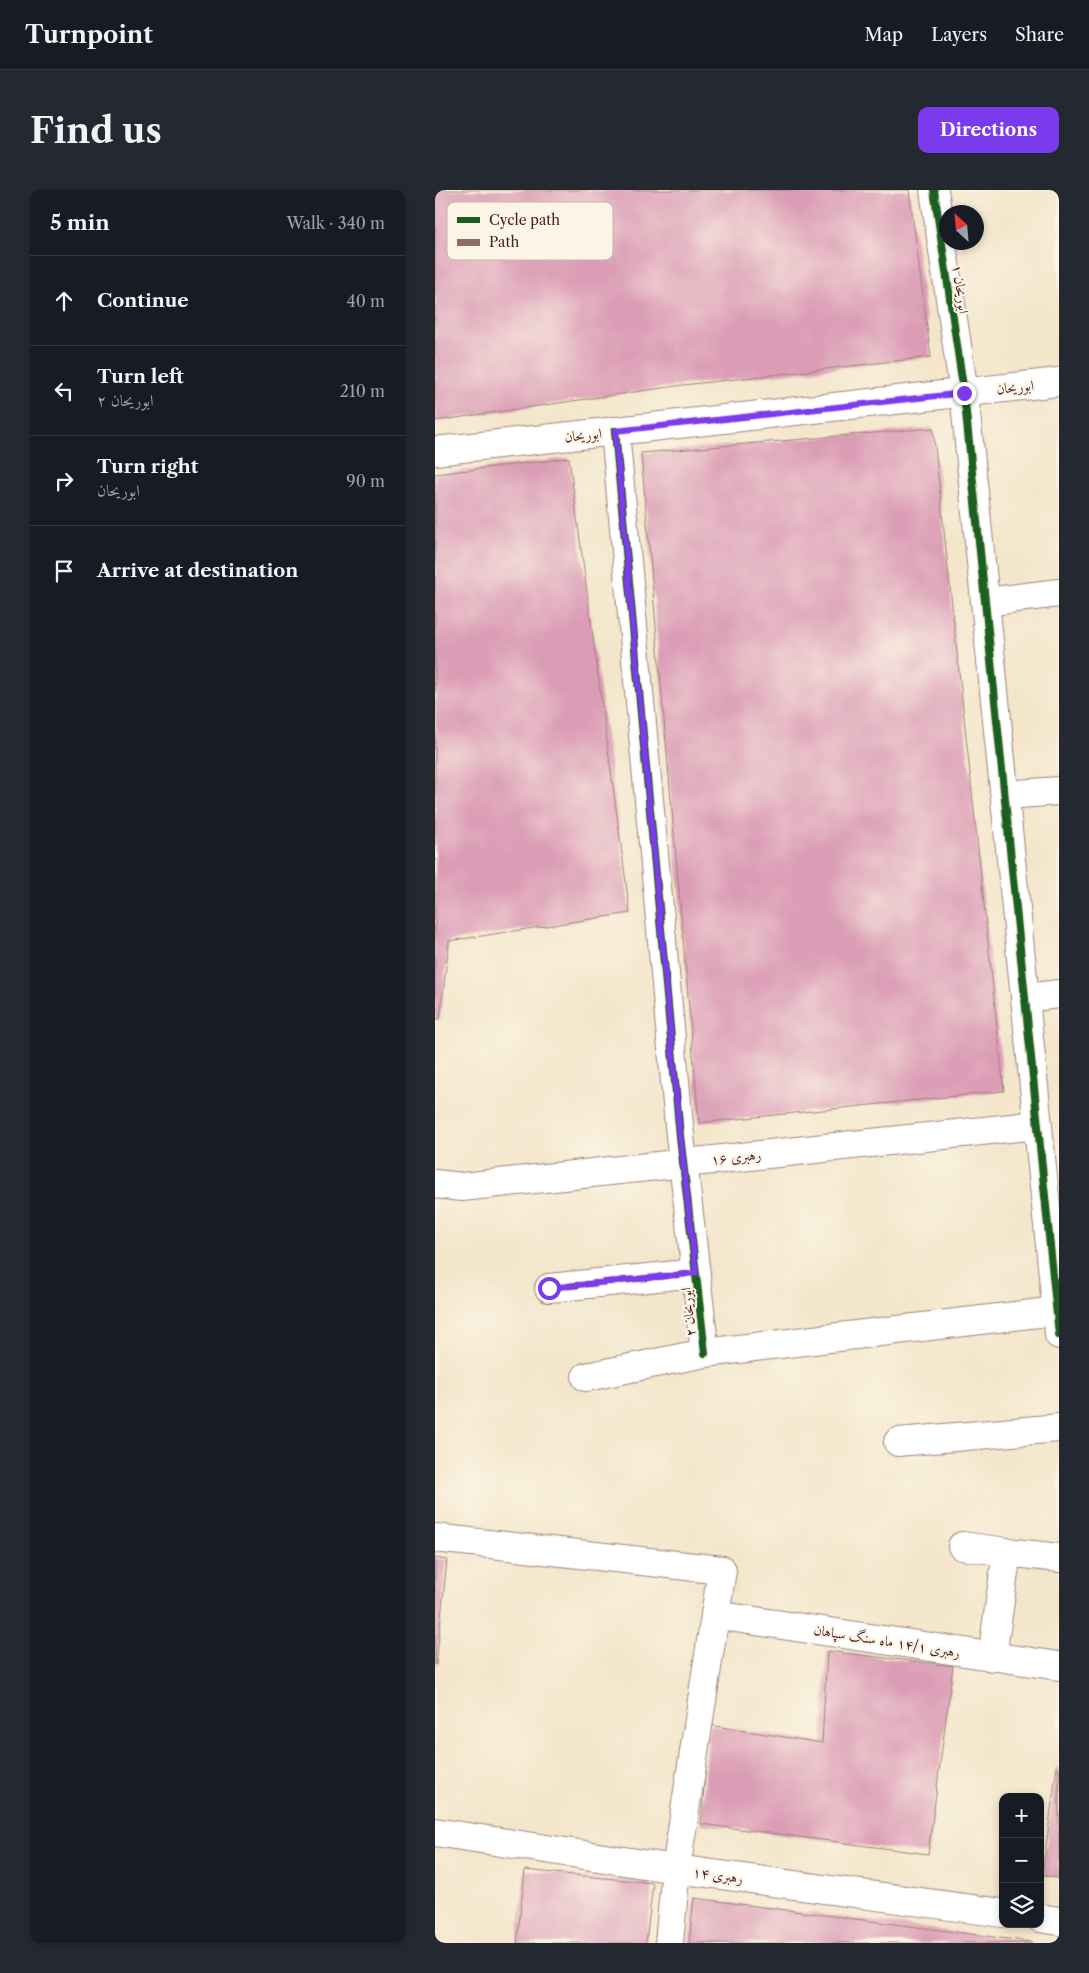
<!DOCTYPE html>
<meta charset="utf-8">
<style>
:root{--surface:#171b24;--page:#242831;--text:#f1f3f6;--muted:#9ea1a6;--line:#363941;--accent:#7c3aed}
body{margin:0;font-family:"Libre Caslon Text",Amiri,serif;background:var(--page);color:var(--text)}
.controls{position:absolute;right:15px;bottom:15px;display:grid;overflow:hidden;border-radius:10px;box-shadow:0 2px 8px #0003}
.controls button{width:45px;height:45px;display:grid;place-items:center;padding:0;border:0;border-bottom:1px solid var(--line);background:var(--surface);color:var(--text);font:25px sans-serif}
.compass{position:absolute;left:504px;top:15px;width:45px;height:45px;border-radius:50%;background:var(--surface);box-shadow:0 2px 8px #0003;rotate:334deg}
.stop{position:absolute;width:15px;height:15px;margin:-11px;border:4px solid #7c3aed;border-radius:50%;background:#fff}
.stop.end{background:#7c3aed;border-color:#fff;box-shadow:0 1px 5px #0008}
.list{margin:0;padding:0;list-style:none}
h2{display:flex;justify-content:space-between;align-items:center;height:65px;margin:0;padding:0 20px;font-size:21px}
h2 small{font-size:16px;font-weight:400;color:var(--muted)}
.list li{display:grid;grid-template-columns:32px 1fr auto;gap:15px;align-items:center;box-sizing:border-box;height:90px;padding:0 20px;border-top:1px solid var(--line)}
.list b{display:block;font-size:19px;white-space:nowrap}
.list p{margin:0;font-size:16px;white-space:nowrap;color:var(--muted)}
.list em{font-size:16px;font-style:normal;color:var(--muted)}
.icon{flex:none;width:28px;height:28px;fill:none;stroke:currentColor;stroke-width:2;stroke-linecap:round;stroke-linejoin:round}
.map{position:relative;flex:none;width:624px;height:1753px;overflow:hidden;border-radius:10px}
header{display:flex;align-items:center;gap:30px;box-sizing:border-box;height:70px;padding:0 25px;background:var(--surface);border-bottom:1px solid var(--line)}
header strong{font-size:24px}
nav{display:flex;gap:28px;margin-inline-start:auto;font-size:18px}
.intro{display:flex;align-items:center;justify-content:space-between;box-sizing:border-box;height:120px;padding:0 30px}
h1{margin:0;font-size:35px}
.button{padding:12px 22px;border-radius:10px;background:var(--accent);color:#fff;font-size:18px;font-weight:700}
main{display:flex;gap:30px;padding:0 30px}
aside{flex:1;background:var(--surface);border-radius:10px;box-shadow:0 2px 8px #0003}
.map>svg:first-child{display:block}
.building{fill:#db9db6}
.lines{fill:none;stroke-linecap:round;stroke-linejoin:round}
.minor-casing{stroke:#9e827b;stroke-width:30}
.minor{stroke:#fff;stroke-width:28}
.quiet{stroke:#8d6e63;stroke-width:6;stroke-dasharray:12 6;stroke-linecap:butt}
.cycleway-casing{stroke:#fcf5e5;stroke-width:11}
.cycleway{stroke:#1b5e20;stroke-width:8}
.route{stroke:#7c3aed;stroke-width:6}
.labels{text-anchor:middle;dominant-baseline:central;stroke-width:4.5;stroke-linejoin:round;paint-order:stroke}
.street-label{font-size:14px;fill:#4a1f2b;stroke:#fcf5e5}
.key{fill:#fcf5e5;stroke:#c7b5ad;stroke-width:1}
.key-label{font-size:14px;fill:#4a1f2b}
</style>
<header>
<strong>Turnpoint</strong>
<nav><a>Map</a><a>Layers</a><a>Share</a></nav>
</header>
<div class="intro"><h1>Find us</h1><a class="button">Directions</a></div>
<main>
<aside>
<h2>5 min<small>Walk · 340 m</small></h2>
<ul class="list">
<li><svg class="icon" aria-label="ahead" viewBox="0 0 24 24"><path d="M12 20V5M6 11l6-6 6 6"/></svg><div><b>Continue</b></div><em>40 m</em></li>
<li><svg class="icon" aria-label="left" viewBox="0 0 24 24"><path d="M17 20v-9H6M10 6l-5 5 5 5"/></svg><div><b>Turn left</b><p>ابوریحان ۲</p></div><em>210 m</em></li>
<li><svg class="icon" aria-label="right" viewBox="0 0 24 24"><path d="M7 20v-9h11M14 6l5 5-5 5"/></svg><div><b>Turn right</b><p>ابوریحان</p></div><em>90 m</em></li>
<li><svg class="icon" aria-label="arrive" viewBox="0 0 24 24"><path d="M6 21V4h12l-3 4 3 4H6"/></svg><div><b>Arrive at destination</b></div></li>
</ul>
</aside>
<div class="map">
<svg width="624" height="1753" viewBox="0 0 624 1753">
<rect width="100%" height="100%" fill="#fcf5e5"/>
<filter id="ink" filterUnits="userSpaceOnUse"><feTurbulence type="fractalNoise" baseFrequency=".02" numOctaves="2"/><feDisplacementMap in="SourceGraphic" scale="10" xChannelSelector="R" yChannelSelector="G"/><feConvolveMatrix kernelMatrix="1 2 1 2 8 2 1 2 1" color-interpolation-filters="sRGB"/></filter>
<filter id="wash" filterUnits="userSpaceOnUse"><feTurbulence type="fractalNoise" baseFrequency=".0096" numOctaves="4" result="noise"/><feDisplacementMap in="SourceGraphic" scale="20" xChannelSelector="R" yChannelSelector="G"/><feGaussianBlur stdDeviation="1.12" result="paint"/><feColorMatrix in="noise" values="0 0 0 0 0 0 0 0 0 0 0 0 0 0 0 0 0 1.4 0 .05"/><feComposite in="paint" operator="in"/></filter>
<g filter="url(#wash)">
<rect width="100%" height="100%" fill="#f3e6cb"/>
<g id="blocks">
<g class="building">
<polygon points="0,0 474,0 496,167 248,195 0,231"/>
<polygon points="498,238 569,901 264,933 206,263"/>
<polygon points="134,268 195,723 14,751 5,829 0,829 0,284"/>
<polygon points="0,1368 12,1370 1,1475 0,1475"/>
<polygon points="392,1461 518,1476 493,1664 266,1634 274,1535 387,1553"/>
<polygon points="622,1577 624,1577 624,1688 607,1685"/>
<polygon points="90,1680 218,1693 211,1753 82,1753"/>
<polygon points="259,1708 597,1752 597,1753 254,1753"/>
</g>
</g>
</g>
<g filter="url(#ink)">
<use href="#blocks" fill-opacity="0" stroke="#9e827b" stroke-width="1"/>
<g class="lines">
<defs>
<g id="minor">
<polyline points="499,0 529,203 624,1145"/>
<polyline points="180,241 245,946 270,1163"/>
<polyline points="0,261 624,192"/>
<polyline points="550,412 624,403"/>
<polyline points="570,605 624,601"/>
<polyline points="590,808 624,804"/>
<polyline points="0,994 27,997 603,935"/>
<polyline points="114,1098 261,1083"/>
<polyline points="151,1187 270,1163 621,1121"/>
<polyline points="463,1252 624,1238"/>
<polyline points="0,1348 287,1380 241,1679 234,1753"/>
<polyline points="527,1356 572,1362"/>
<polyline points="280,1425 624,1476"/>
<polyline points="557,1467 572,1362 624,1368"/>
<polyline points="0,1642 241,1679 568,1723"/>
<polyline points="605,1728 624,1731"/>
</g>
</defs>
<use href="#minor" class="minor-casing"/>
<use href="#minor" class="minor"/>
<polyline class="quiet" points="114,1098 261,1083"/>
<defs>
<g id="cycleway">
<polyline points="499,0 529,203 624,1145"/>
<polyline points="180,241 245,946 270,1163"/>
</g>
</defs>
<use href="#cycleway" class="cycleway-casing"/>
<use href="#cycleway" class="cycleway"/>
</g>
</g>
<g class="lines" filter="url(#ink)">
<polyline class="route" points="114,1098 261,1083 245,946 180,241 529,203"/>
</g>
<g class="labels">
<g class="street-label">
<text transform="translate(526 99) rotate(82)">ابوریحان ۱</text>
<text transform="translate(580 197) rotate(-6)">ابوریحان</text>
<text transform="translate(148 245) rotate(-6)">ابوریحان</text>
<text transform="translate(301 967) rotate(-6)">رهبری ۱۶</text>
<text transform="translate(253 1122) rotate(-96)">ابوریحان ۲</text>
<text transform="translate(452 1451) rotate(9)">رهبری ۱۴/۱ ماه سنگ سپاهان</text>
<text transform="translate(283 1685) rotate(8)">رهبری ۱۴</text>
</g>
</g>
<rect x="12" y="12" width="166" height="58" rx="8" class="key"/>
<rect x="22" y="27" width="23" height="6" fill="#1b5e20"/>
<rect x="22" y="49" width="23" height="7" fill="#8d6e63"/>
<g class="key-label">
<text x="54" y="35">Cycle path</text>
<text x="54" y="57">Path</text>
</g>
</svg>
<div class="controls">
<button>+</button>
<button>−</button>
<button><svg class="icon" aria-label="layers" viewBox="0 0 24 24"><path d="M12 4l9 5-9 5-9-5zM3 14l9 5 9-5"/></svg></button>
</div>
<svg class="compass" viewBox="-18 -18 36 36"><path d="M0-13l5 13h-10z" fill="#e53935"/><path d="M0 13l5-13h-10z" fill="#9ea1a6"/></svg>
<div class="stop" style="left:114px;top:1098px"></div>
<div class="stop end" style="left:529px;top:203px"></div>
</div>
</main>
